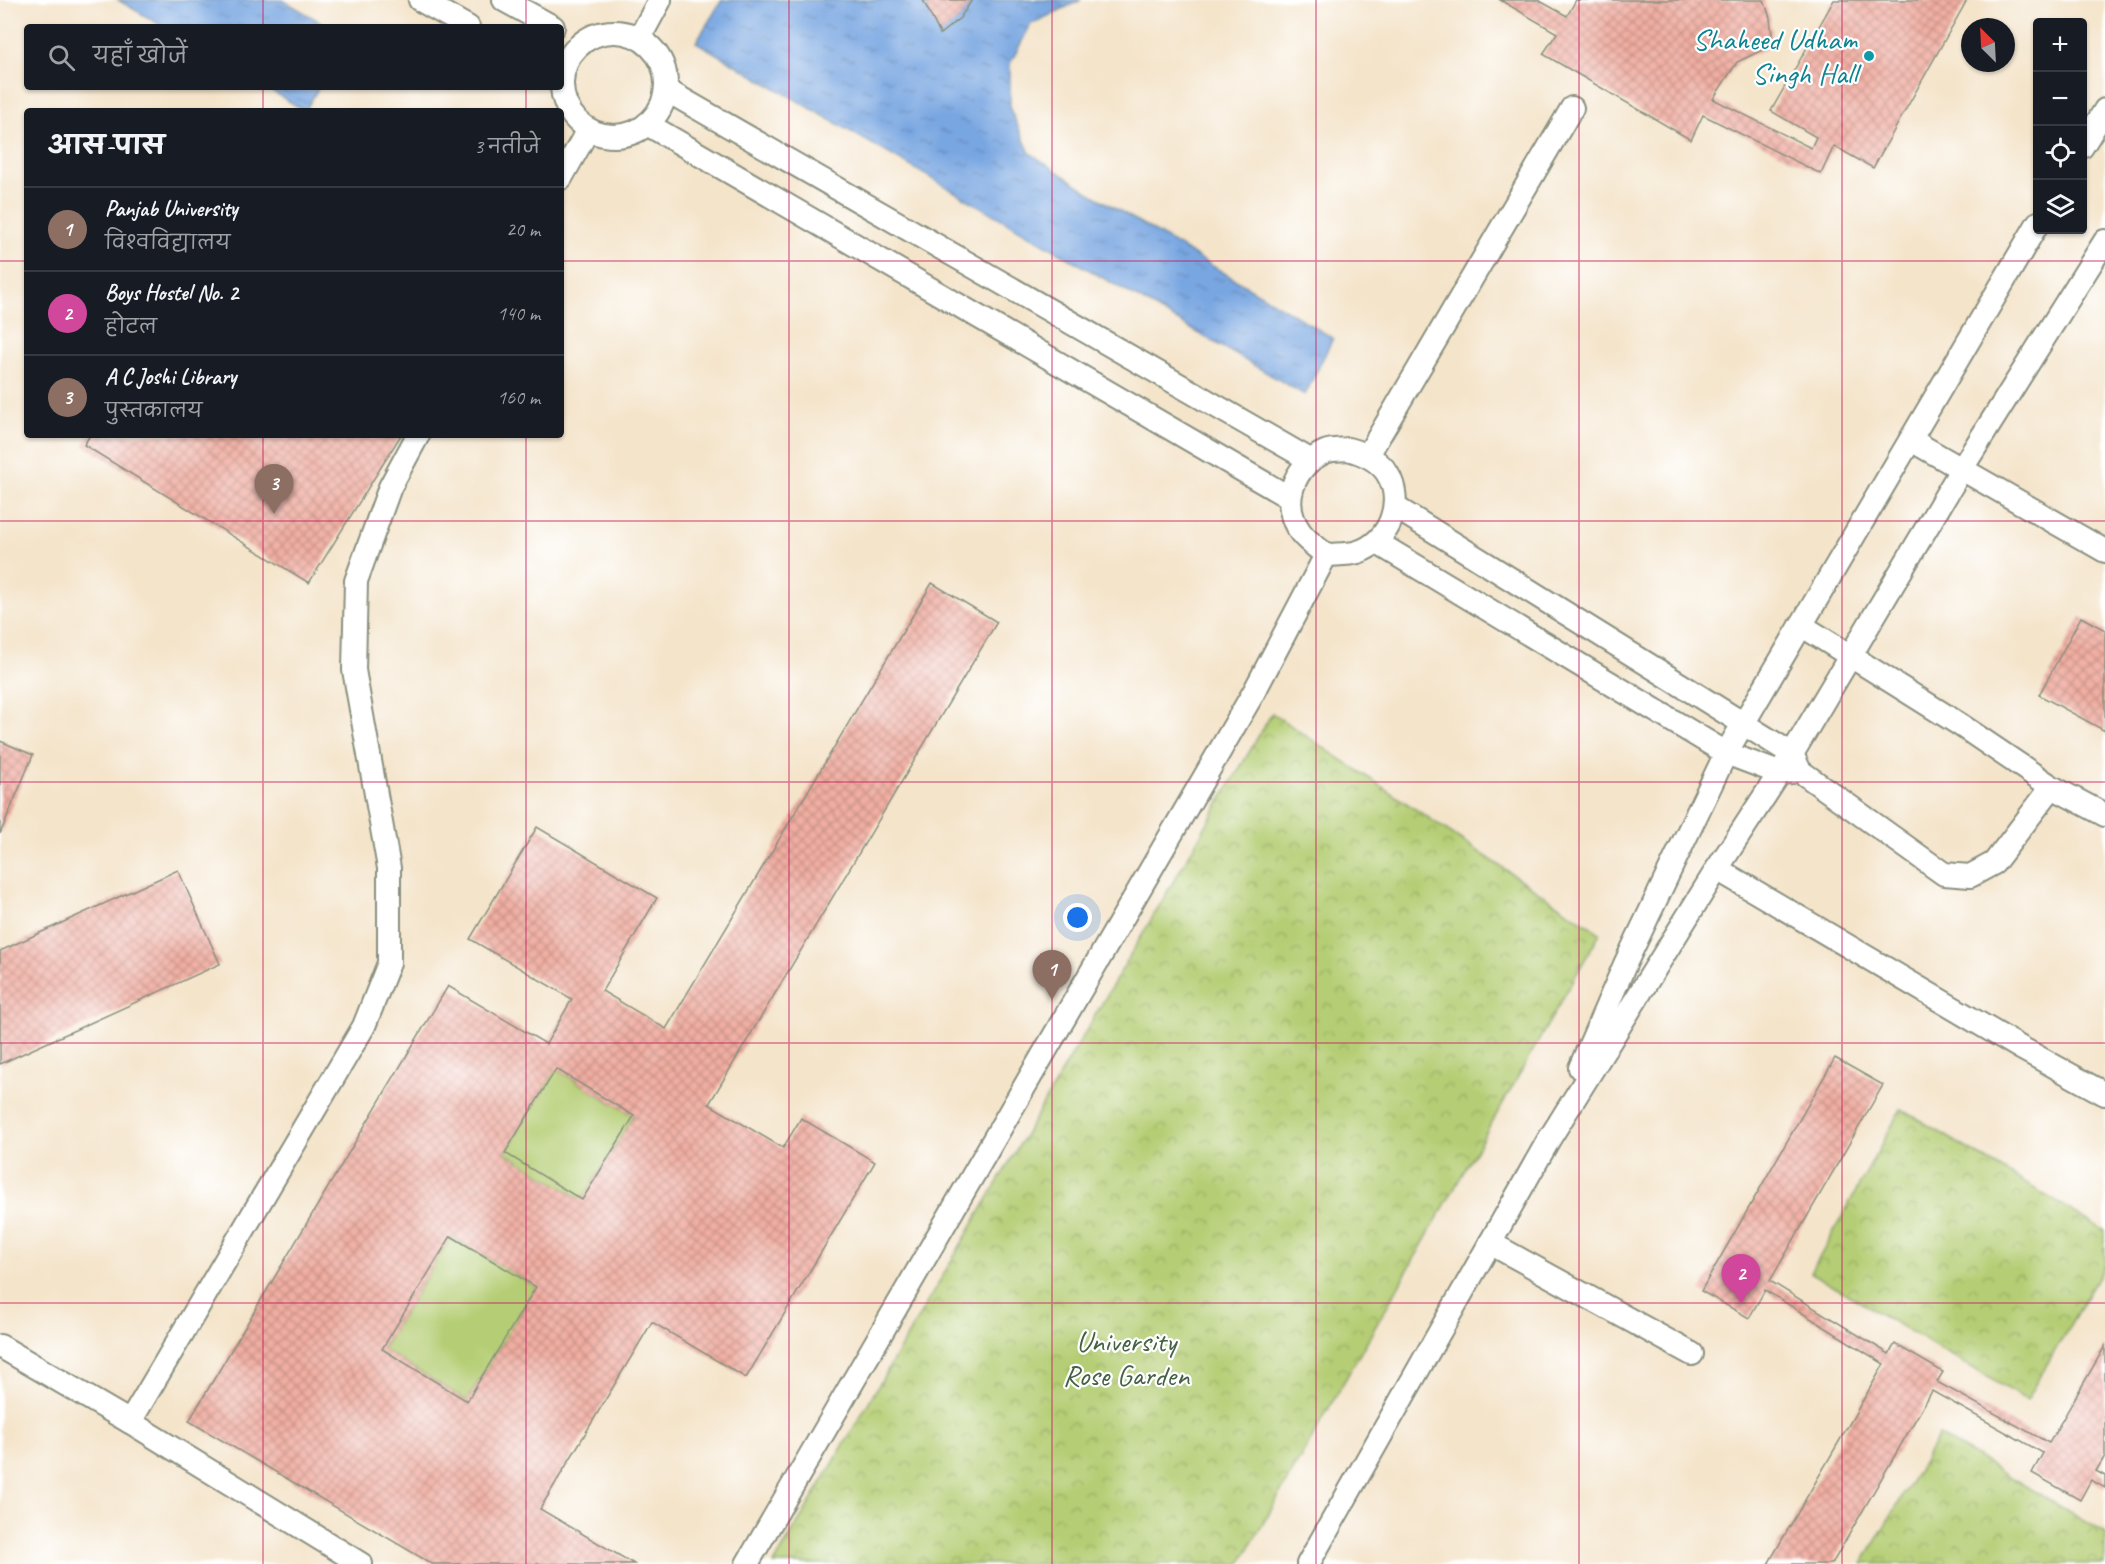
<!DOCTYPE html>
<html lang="hi">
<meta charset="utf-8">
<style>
:root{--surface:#171b24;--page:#20242c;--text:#f1f3f6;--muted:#9ea1a6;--line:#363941;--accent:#0b8043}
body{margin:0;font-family:Caveat,"Playpen Sans Deva",sans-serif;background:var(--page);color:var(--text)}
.controls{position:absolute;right:18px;top:18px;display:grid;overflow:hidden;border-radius:6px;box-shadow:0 2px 4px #0004}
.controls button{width:54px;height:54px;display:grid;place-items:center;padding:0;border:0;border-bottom:2px solid var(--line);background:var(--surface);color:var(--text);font:30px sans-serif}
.compass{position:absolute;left:1961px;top:18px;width:54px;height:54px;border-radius:50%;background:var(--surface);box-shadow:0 2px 4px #0004;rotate:336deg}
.you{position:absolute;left:1078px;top:918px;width:21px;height:21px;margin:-15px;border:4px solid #fff;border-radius:50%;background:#1a73e8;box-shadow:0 0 0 9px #1a73e833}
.badge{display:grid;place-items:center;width:39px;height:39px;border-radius:50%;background:var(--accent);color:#fff;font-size:20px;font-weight:700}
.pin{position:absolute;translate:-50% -50px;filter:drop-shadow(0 2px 3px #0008)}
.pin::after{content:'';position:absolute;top:32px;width:21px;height:18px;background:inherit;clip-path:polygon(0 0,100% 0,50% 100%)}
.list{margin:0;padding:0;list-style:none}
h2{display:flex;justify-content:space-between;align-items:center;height:78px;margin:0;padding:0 24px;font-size:26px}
h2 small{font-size:20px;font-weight:400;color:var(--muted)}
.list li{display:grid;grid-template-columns:39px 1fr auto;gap:18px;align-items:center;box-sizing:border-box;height:84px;padding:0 24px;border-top:2px solid var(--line)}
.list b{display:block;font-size:22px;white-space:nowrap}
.list p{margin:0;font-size:20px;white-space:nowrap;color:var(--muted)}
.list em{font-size:20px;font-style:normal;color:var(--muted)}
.icon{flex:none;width:33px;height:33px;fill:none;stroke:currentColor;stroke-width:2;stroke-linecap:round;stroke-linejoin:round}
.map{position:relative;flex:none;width:2105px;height:1564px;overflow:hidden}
.search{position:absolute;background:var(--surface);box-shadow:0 2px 4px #0004;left:24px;top:24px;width:540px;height:66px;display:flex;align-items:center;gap:15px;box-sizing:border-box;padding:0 21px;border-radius:6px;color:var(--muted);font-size:22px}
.panel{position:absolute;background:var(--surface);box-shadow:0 2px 4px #0004;left:24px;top:108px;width:540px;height:330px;border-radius:6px}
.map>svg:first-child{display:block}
.park{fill:url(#park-crowns);stroke:#6a8654;stroke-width:1.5}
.garden{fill:#b5ce74;stroke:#6a8654;stroke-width:1.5}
.water{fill:url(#water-ripples);stroke:#4c728a;stroke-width:1.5}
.building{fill:url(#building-cross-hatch);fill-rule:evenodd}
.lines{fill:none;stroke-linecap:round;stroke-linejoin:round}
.lane-casing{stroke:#8a907f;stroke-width:26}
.lane{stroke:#fff;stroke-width:22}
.grid{fill:none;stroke:#c2185b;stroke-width:1.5;stroke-opacity:0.55}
.culture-dot{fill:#0f9aa8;stroke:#fff;stroke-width:2}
.labels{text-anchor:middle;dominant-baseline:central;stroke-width:4.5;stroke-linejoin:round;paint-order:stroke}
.culture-label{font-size:30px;fill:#0d838f;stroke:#fff;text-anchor:end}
.park-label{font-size:30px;fill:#446144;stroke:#fff}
</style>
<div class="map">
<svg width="2105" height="1564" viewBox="0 0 2105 1564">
<defs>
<pattern id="park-crowns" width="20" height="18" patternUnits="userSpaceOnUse" patternTransform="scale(1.5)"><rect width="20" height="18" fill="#b5ce74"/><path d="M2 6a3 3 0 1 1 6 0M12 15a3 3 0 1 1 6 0" fill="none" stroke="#93a860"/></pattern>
<pattern id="water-ripples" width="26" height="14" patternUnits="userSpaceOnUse" patternTransform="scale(1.5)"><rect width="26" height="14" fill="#78a6e1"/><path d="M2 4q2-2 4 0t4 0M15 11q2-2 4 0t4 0" fill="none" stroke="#6288b7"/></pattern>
<pattern id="building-cross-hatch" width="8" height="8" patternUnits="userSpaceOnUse" patternTransform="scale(1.5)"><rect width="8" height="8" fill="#f2aea2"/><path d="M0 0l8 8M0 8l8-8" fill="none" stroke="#c38f85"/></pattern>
</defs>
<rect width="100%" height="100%" fill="#fff"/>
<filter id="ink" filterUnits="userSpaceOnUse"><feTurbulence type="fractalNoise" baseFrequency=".0167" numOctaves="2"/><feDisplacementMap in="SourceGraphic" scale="12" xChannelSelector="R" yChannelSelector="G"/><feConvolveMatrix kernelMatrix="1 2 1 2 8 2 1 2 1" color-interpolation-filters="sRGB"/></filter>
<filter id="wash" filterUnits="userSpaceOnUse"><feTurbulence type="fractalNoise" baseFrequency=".008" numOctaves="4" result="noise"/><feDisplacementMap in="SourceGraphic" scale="24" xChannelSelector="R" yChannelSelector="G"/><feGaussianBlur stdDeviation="1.35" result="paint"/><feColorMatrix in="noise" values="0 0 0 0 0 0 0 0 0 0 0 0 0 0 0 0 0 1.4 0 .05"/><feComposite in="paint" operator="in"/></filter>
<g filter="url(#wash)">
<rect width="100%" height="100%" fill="#f4e4ca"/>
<g class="park">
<polygon points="1272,713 1600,933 1240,1564 774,1564"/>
<polygon points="1901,1109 2105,1231 2105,1265 2026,1400 1811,1273"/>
<polygon points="1939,1435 2105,1533 2105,1564 1862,1564"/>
</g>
<g class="garden">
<polygon points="556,1069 634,1116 582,1200 505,1153"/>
<polygon points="451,1236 536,1287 467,1401 382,1349"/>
</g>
<g class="water">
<polygon points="118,0 283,0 329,27 164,27"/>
<polygon points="722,0 923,0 940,33 960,18 972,0 1081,0 1031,24 1010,64 1010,109 1030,153 1090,193 1333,338 1305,395 696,42"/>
<polygon points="265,87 319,87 305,111"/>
</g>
<g id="blocks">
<g class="building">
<polygon points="923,0 972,0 960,18 940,34"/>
<polygon points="1500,0 1538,0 1567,16 1576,0 1764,0 1770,18 1773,45 1737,62 1713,99 1811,148 1816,137 1771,111 1834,0 1967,0 1873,168 1834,146 1821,174 1703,115 1691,140 1543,54 1557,33"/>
<polygon points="90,435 401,435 309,583 84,445"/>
<path d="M932,583L997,622L709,1104L783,1148L801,1118L875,1162L746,1378L652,1322L540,1509L634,1564H432L189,1421L448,986L546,1044L572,999L470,939L537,827L657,898L602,991L666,1029ZM556,1069L634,1116L582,1200L505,1153ZM451,1236L536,1287L467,1401L382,1349Z"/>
<polygon points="2081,617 2105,630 2105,731 2039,695"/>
<polygon points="0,741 33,755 0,834"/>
<polygon points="178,870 220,964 0,1064 0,951"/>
<polygon points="1835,1058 1883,1085 1770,1281 1889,1354 1895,1344 1943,1372 1937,1382 2049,1443 2105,1346 2105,1456 2096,1471 2105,1476 2105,1488 2091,1480 2080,1500 2032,1473 2043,1453 1932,1391 1832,1564 1768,1564 1884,1364 1765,1290 1749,1318 1701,1291"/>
</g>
</g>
</g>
<g filter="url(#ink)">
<use href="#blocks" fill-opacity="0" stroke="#8a907f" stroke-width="1.5"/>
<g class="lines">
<defs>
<g id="lane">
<polyline points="420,0 468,27"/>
<polyline points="504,0 553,27"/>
<circle cx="614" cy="84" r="52"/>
<polyline points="640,37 660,0"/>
<polyline points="666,90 1310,460"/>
<polyline points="647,124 1290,498"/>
<polyline points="2082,147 2105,110"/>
<polyline points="561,178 588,130"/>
<polyline points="1911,440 2105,551"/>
<path d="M1348,449C1363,453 1378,459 1387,473C1405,502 1390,541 1358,552C1348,555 1336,554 1326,555C1318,548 1307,541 1301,533C1279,504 1293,466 1325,452C1332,449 1341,450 1348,449Z"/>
<polyline points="1368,455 1572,108"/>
<polyline points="1395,507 1792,754 1800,771 1944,874 1970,876 1994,863 2052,787"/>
<polyline points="1376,542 1726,753 1779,773 1792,772"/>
<polyline points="1801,625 1959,724 2052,787 2105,815"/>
<polyline points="1717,869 2021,1048 2105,1094"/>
<polyline points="1580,1068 1626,962 1726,753 2038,223"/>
<polyline points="1490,1243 1692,1354"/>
<polyline points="0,1346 130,1422 361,1564"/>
<polyline points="130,1422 364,1026 389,963 389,868 354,670 356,581 390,487 418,435"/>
<polyline points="747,1564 1254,692 1326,555"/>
<polyline points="1308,1564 1548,1141 1717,869 1792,754 1961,470 2105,241"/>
</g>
</defs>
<use href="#lane" class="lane-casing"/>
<use href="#lane" class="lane"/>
</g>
</g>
<path class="grid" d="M263,0V27M526,0V27M789,0V1564M1052,0V1564M1316,0V1564M1579,0V1564M1842,0V1564M263,87V111M526,87V111M0,261H27M561,261H2105M263,435V1564M526,435V1564M0,521H2105M0,782H2105M0,1043H2105M0,1303H2105"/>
<circle class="culture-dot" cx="1869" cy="56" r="6"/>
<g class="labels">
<g class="culture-label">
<text x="1857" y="39">Shaheed Udham<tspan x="1857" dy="34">Singh Hall</tspan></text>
</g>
<g class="park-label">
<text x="1126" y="1341">University<tspan x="1126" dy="34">Rose Garden</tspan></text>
</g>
</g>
</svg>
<div class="controls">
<button>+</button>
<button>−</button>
<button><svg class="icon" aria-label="locate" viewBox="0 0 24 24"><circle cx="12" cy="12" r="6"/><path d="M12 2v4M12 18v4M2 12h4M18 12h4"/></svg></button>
<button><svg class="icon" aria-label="layers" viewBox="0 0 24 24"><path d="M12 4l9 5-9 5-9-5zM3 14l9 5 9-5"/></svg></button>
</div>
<svg class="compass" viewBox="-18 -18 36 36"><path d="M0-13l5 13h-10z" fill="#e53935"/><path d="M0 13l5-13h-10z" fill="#9ea1a6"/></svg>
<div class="you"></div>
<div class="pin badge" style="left:1052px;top:1000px;background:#8d6e63">1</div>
<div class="pin badge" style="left:1741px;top:1304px;background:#d1479c">2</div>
<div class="pin badge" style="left:274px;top:514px;background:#8d6e63">3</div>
<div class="search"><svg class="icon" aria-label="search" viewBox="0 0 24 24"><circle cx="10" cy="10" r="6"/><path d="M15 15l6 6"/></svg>यहाँ खोजें</div>
<section class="panel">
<h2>आस-पास<small>3 नतीजे</small></h2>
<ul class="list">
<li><span class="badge" style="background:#8d6e63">1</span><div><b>Panjab University</b><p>विश्वविद्यालय</p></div><em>20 m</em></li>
<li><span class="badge" style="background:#d1479c">2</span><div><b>Boys Hostel No. 2</b><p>होटल</p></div><em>140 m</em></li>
<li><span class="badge" style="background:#8d6e63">3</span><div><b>A C Joshi Library</b><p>पुस्तकालय</p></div><em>160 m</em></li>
</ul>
</section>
</div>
